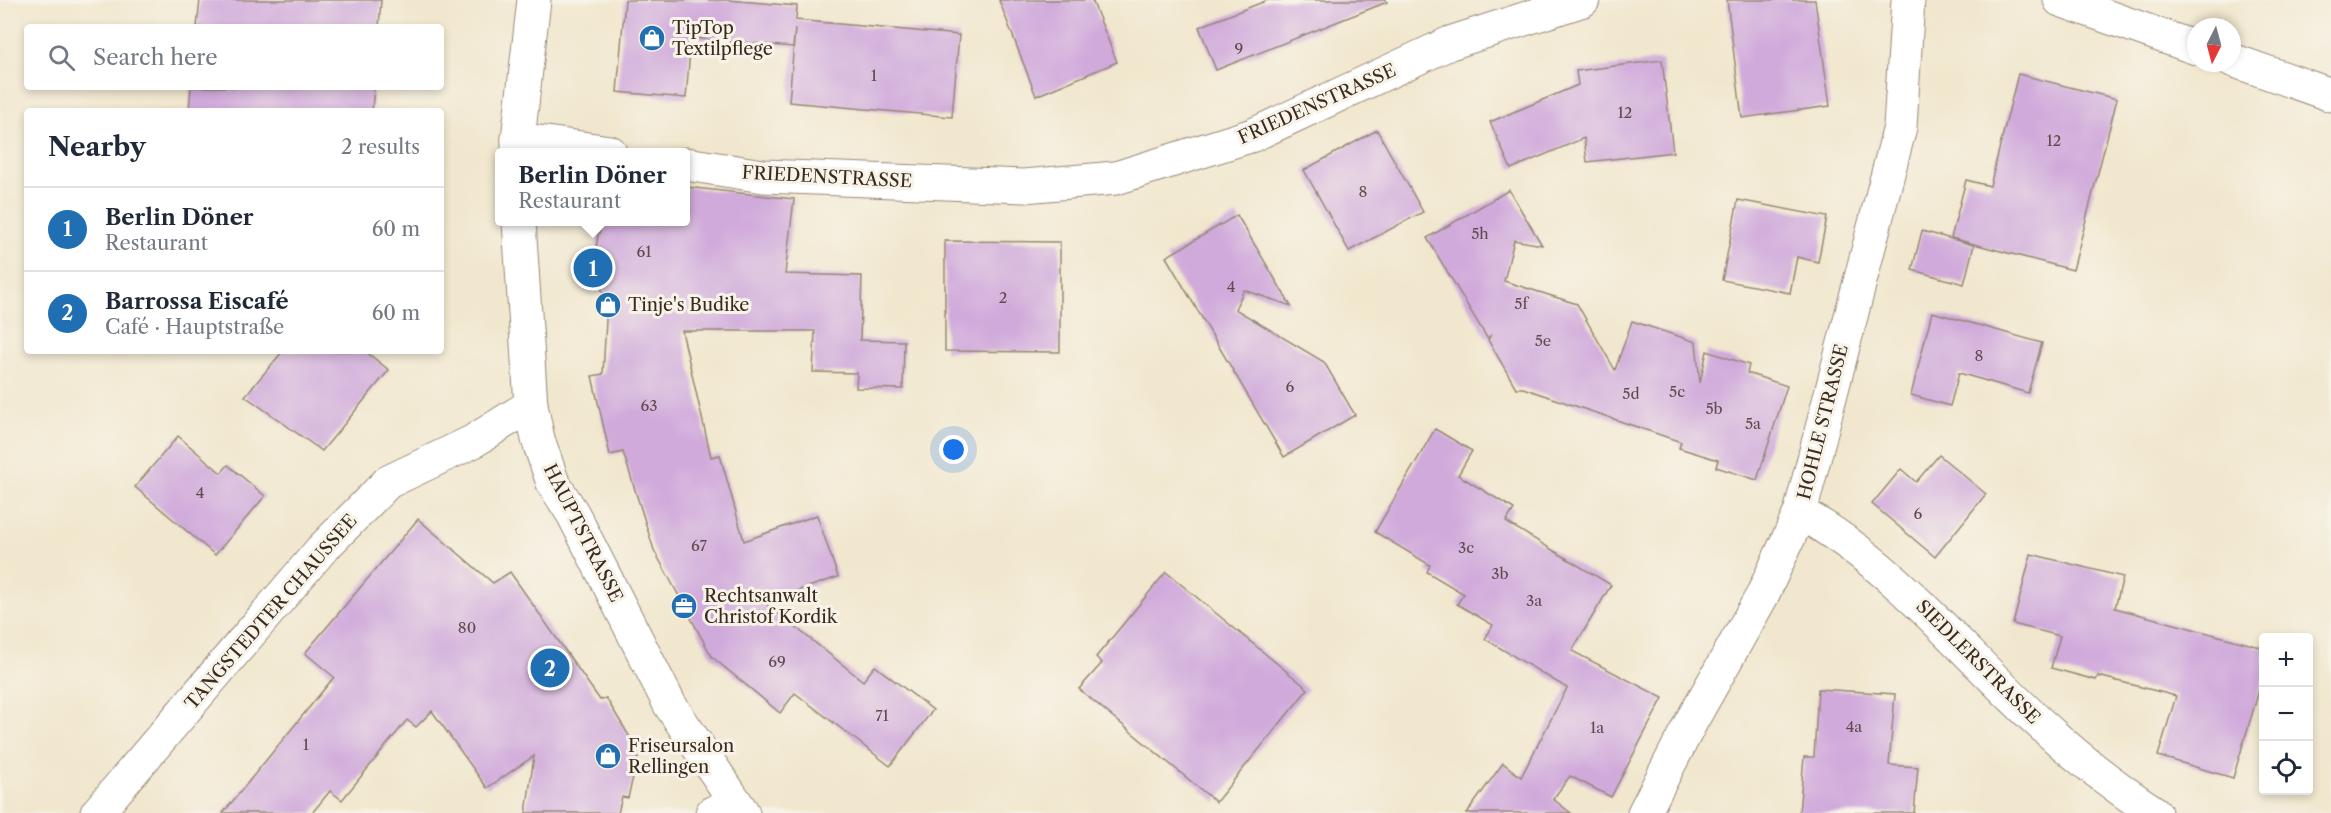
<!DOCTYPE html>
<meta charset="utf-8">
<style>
:root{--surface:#fff;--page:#f2f2f3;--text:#1f2937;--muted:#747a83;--line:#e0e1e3;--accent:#1f6fb2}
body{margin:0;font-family:"Libre Caslon Text",serif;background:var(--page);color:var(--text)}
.controls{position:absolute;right:18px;bottom:18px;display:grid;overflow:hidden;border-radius:6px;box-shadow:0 3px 9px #0003}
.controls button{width:54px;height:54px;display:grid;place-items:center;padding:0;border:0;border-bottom:2px solid var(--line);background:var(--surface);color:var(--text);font:30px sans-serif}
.compass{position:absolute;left:2187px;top:18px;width:54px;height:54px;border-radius:50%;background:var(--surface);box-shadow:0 3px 9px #0003;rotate:186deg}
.you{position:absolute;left:954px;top:450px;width:21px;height:21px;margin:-15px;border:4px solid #fff;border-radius:50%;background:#1a73e8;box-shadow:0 0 0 9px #1a73e833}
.badge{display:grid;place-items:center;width:39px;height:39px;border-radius:50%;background:var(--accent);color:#fff;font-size:20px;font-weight:700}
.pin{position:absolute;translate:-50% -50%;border:3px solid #fff;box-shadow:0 2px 6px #0006}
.popup{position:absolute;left:495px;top:148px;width:195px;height:78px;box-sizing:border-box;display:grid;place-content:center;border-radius:6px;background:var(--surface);filter:drop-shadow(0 2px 4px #0005);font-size:20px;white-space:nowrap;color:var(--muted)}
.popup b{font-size:22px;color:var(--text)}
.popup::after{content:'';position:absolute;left:50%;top:100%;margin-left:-12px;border:12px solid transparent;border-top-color:var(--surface)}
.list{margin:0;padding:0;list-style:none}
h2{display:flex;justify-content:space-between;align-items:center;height:78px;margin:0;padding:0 24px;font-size:26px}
h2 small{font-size:20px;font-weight:400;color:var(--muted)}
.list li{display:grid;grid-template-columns:39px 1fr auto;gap:18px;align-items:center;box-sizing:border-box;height:84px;padding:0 24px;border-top:2px solid var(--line)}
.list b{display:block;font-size:22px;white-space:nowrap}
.list p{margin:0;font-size:20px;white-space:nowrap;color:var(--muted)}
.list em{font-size:20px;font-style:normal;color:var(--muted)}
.icon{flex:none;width:33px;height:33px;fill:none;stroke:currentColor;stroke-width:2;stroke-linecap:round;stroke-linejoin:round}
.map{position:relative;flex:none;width:2331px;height:813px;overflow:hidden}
.search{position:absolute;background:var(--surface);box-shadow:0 3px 9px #0003;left:24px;top:24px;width:420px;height:66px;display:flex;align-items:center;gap:15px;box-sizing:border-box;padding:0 21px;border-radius:6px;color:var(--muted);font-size:22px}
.panel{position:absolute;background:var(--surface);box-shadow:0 3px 9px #0003;left:24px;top:108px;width:420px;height:246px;border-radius:6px}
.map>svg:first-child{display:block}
.building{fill:#d0aadb}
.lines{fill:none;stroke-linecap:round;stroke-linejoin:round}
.minor-casing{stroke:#968876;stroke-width:35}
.major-casing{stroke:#968876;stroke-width:35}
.minor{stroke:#fff;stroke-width:33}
.major{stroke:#fff;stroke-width:33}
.labels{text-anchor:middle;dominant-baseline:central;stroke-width:6;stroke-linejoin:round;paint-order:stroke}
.number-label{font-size:15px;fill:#604a4d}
.poi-label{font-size:18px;fill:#3b2a1e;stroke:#f7f3e8;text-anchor:start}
.street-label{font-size:18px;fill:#3b2a1e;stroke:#f7f3e8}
</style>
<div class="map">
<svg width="2331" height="813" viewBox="0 0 2331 813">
<rect width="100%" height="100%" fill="#f7f3e8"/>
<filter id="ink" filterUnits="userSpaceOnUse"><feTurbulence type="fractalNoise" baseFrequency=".0167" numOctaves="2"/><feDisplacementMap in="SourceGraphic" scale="12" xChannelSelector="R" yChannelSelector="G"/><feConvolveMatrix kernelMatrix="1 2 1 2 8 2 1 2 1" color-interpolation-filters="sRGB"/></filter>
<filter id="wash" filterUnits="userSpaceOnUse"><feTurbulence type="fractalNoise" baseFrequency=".008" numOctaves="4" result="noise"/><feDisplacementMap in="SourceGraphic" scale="24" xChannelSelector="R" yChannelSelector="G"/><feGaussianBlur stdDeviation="1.35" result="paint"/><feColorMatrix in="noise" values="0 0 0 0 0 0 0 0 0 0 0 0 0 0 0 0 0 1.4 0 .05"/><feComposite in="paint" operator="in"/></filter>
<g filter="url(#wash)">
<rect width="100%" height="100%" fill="#f1e7ce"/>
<g id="blocks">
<g class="building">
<polygon points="200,0 381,0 379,27 197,27"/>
<polygon points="625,0 728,0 797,6 796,20 959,35 952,117 789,102 795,29 793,47 691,38 686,98 617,92"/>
<polygon points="999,0 1092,0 1117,62 1036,96"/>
<polygon points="1268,0 1386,0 1387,2 1216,70 1199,27"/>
<polygon points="1727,0 1815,0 1830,106 1742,118"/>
<polygon points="1662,60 1673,152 1587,162 1584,138 1511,169 1490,122 1578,85 1576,71"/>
<polygon points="2018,74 2117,99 2073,270 1951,238 1966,180 1990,186"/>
<polygon points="191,87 374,87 372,111 189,111"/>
<polygon points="1377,130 1423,212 1349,251 1304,170"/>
<polygon points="686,187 794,199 785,274 862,276 860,340 904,341 903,389 856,388 857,373 813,372 815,331 682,331 711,457 720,455 744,541 817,515 838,577 764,602 863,681 875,666 933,710 890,766 795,693 780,713 712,657 654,550 623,452 610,455 592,376 603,374 607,302 593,268 598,235 605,222 686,222"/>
<polygon points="1509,190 1542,245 1514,240 1504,281 1577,304 1615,370 1632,321 1696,342 1700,383 1707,351 1749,365 1747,373 1787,386 1757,480 1716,467 1718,460 1679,448 1681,442 1523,388 1516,388 1488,340 1490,336 1487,338 1427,238"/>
<polygon points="1738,200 1827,217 1818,262 1797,257 1790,293 1722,280"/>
<polygon points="1237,215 1291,306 1244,290 1235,309 1324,362 1355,415 1284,457 1166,257"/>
<polygon points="1922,231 1974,245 1964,284 1912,270"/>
<polygon points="945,241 1060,242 1060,352 945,351"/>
<polygon points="1932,312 2042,343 2028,393 1959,373 1950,406 1911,395"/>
<polygon points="283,351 365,351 389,370 322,451 245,396"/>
<polygon points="1435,429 1472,451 1458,475 1514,509 1506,522 1611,585 1572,651 1663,698 1611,797 1570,776 1553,799 1571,813 1467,813 1503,763 1521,777 1567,688 1485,639 1493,625 1457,604 1464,594 1427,572 1430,565 1375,532"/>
<polygon points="178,436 221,473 228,465 265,496 215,555 135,487"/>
<polygon points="1939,455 1986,494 1935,557 1872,504 1901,469 1916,482"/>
<polygon points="418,519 493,583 510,572 600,700 606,698 639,752 628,798 622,797 618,813 526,813 534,756 487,788 432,711 416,727 407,720 342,800 330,791 312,813 223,813 334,677 305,653"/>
<polygon points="2031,554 2123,577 2115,608 2264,648 2264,674 2233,778 2158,756 2176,696 2098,676 2096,680 2051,668 2060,636 2013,624"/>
<polygon points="1166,572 1308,689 1216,802 1079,689 1102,663 1096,657"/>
<polygon points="1818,689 1895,694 1889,765 1918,767 1914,813 1799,813 1804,757 1814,757"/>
</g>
</g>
</g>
<g filter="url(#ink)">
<use href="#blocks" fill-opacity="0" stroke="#968876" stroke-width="1.5"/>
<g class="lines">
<defs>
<g id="minor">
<polyline points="2060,0 2196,48"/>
<polyline points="2232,60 2331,95"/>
<polyline points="518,139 610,152"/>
<polyline points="686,164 763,176 1024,186 1116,178 1253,135 1450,43 1583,0"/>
<path d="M1800,513C1896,565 1963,654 2043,726C2079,759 2115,787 2155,813"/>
<polyline points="712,813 736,804"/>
<polyline points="1644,813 1691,722 1762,596 1800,513 1900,127 1908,0"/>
</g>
<g id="major">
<polyline points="518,152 518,139 534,0"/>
<polyline points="519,222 531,405 538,439 553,483 573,514 670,705 743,813"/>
<polyline points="97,813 321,550 388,482 472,442 531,405"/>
</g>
</defs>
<use href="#minor" class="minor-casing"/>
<use href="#major" class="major-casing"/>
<use href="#minor" class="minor"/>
<use href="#major" class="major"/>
</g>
</g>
<defs>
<symbol id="shop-disc" viewBox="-11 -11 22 22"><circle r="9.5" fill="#1f6fb2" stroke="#f7f3e8"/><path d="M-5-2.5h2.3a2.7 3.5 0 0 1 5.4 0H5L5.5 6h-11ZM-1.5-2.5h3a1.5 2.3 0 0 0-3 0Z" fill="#fff"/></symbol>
<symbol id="office-disc" viewBox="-11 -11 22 22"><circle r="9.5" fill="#1f6fb2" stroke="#f7f3e8"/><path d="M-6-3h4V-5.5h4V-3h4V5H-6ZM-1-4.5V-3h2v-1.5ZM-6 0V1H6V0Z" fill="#fff"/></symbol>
</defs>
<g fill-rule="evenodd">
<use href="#shop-disc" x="637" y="23" width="30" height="30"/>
<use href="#shop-disc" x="593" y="290" width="30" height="30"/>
<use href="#office-disc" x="669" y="591" width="30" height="30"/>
<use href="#shop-disc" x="593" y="741" width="30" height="30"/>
</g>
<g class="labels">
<g class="number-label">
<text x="1239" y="48">9</text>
<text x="874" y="75">1</text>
<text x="1625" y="112">12</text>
<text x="2054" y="140">12</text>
<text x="1363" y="191">8</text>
<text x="1480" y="233">5h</text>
<text x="644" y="251">61</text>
<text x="1231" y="286">4</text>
<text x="1003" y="297">2</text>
<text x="1521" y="303">5f</text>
<text x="1543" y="340">5e</text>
<text x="1979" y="355">8</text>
<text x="1290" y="386">6</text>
<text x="1677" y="391">5c</text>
<text x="1631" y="393">5d</text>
<text x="649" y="405">63</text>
<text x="1714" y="408">5b</text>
<text x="1753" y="423">5a</text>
<text x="200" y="492">4</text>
<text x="1918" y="513">6</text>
<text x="699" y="545">67</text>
<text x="1466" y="547">3c</text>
<text x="1500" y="573">3b</text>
<text x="1534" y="600">3a</text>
<text x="467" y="627">80</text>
<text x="777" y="661">69</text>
<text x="882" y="715">71</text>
<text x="1854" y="726">4a</text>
<text x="1597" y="727">1a</text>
<text x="306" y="744">1</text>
</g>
<g class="poi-label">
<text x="672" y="28">TipTop<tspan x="672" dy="21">Textilpflege</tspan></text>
<text x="628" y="305">Tinje's Budike</text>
<text x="704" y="596">Rechtsanwalt<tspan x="704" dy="21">Christof Kordik</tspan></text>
<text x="628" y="746">Friseursalon<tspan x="628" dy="21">Rellingen</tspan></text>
</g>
<g class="street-label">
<text transform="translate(1317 104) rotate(-24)">FRIEDENSTRASSE</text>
<text transform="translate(827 177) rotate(3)">FRIEDENSTRASSE</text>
<text transform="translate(1823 422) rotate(-76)">HOHLE STRASSE</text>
<text transform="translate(583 533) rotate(63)">HAUPTSTRASSE</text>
<text transform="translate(271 612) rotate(-49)">TANGSTEDTER CHAUSSEE</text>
<text transform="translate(1978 662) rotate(45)">SIEDLERSTRASSE</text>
</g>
</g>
</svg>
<div class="controls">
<button>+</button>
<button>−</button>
<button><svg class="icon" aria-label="locate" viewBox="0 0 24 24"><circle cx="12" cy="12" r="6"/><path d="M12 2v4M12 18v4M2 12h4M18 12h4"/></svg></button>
</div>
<svg class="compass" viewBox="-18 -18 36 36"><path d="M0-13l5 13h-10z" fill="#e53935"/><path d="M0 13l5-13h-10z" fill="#747a83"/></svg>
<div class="you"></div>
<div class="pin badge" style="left:593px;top:268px">1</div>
<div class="popup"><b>Berlin Döner</b>Restaurant</div>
<div class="pin badge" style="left:550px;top:668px">2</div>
<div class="search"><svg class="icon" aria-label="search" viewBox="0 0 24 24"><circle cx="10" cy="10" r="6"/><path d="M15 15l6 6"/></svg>Search here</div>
<section class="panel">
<h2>Nearby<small>2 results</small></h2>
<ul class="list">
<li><span class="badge">1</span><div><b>Berlin Döner</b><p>Restaurant</p></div><em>60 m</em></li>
<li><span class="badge">2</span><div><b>Barrossa Eiscafé</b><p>Café · Hauptstraße</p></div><em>60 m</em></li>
</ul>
</section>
</div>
